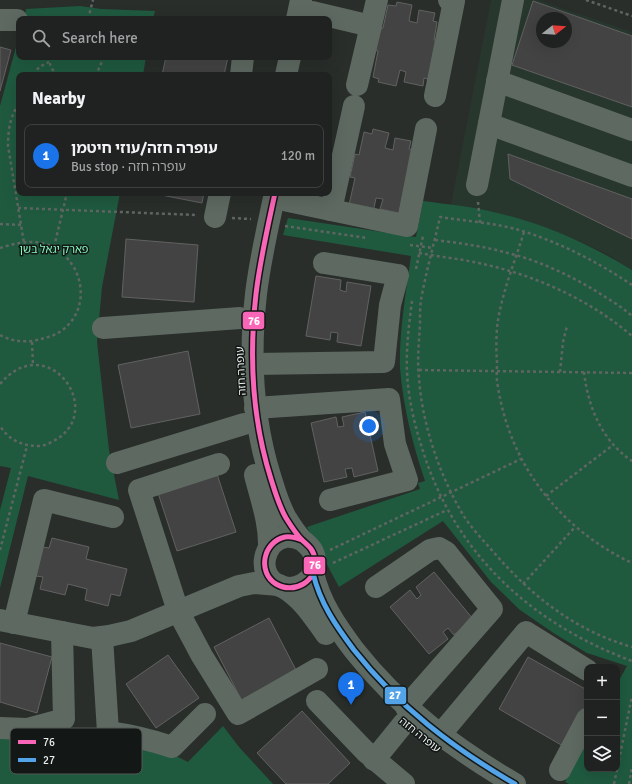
<!DOCTYPE html>
<meta charset="utf-8">
<style>
:root{--surface:#1f2220;--page:#2c2f2d;--text:#f1f3f6;--muted:#a1a4a5;--line:#3c3f3e;--accent:#1a73e8}
body{margin:0;font-family:Signika,"Noto Sans Hebrew",sans-serif;background:var(--page);color:var(--text)}
.controls{position:absolute;right:12px;bottom:12px;display:grid;overflow:hidden;border-radius:8px;box-shadow:0 4px 16px #0002}
.controls button{width:36px;height:36px;display:grid;place-items:center;padding:0;border:0;border-bottom:1px solid var(--line);background:var(--surface);color:var(--text);font:20px sans-serif}
.compass{position:absolute;left:536px;top:12px;width:36px;height:36px;border-radius:50%;background:var(--surface);box-shadow:0 4px 16px #0002;rotate:73deg}
.you{position:absolute;left:369px;top:426px;width:14px;height:14px;margin:-10px;border:3px solid #fff;border-radius:50%;background:#1a73e8;box-shadow:0 0 0 6px #1a73e833}
.badge{display:grid;place-items:center;width:26px;height:26px;border-radius:50%;background:var(--accent);color:#fff;font-size:13px;font-weight:700}
.pin{position:absolute;translate:-50% -33px;filter:drop-shadow(0 1px 2px #0008)}
.pin::after{content:'';position:absolute;top:21px;width:14px;height:12px;background:inherit;clip-path:polygon(0 0,100% 0,50% 100%)}
.list{margin:0;padding:0;list-style:none}
h2{display:flex;justify-content:space-between;align-items:center;height:52px;margin:0;padding:0 16px;font-size:17px}
h2 small{font-size:13px;font-weight:400;color:var(--muted)}
.list li{display:grid;grid-template-columns:26px 1fr auto;gap:12px;align-items:center;box-sizing:border-box;height:64px;margin:0 8px 8px;padding:0 8px;border:1px solid var(--line);border-radius:8px}
.list b{display:block;font-size:15px;white-space:nowrap}
.list p{margin:0;font-size:13px;white-space:nowrap;color:var(--muted)}
.list em{font-size:13px;font-style:normal;color:var(--muted)}
.icon{flex:none;width:22px;height:22px;fill:none;stroke:currentColor;stroke-width:2;stroke-linecap:round;stroke-linejoin:round}
.map{position:relative;flex:none;width:632px;height:784px;overflow:hidden}
.search{position:absolute;background:var(--surface);box-shadow:0 4px 16px #0002;left:16px;top:16px;width:316px;height:44px;display:flex;align-items:center;gap:10px;box-sizing:border-box;padding:0 14px;border-radius:8px;color:var(--muted);font-size:15px}
.panel{position:absolute;background:var(--surface);box-shadow:0 4px 16px #0002;left:16px;top:72px;width:316px;height:124px;border-radius:8px}
.map>svg:first-child{display:block}
.built{fill:#28372e;fill-rule:evenodd}
.green{fill:#1f5a3f}
.building{fill:#424342;stroke:#616161;fill-rule:evenodd}
.lines{fill:none;stroke-linecap:round;stroke-linejoin:round}
.path{stroke:#5f6662;stroke-width:2.5;stroke-dasharray:3 3;stroke-linecap:butt}
.minor{stroke:#5e6962;stroke-width:22}
.bus-1-casing{stroke:#131715;stroke-width:8}
.bus-2-casing{stroke:#131715;stroke-width:8}
.bus-1{stroke:#fa66b7;stroke-width:5}
.bus-2{stroke:#53a3e8;stroke-width:5}
.labels{text-anchor:middle;dominant-baseline:central;stroke-width:3;stroke-linejoin:round;paint-order:stroke}
.park-label{font-size:11px;fill:#83f4ba;stroke:#131715}
.street-label{font-size:11px;fill:#eaf0ed;stroke:#131715}
.key{fill:#131715;stroke:#545856;stroke-width:1}
.key-label{font-size:11px;fill:#eaf0ed}
.line-badge{stroke:#131715;stroke-width:1.5}
.badge-label{font-size:11px;text-anchor:middle;font-weight:bold;fill:#fff}
</style>
<div class="map">
<svg width="632" height="784" viewBox="0 0 632 784">
<rect width="100%" height="100%" fill="#292e2b"/>
<path class="built" d="M491,0H538L632,32V270L607,254L575,239L451,205ZM542,18H566V42H542Z"/>
<g class="green">
<polygon points="80,6 101,9 155,11 153,19 24,19 26,9"/>
<polygon points="19,36 19,57 146,57 143,75 19,75 19,193 120,193 102,287 97,342 109,450 119,500 28,476 0,588 0,510 11,468 0,466 0,106"/>
<path d="M423,201C445,204 468,206 489,211C540,222 588,243 632,270V784H569L565,782L587,741V769H617V684L627,666L587,653L555,634L520,610L491,582L443,521L339,587L307,527L420,489L418,483L425,481C413,445 403,407 400,368C399,331 406,293 411,256L283,235L288,218L416,237Z"/>
<polygon points="223,726 239,747 273,784 0,784 0,738 95,740 130,743 166,751 188,762"/>
</g>
<g class="building">
<path d="M533,1L632,36V107L512,65ZM542,18H566V42H542Z"/>
<polygon points="397,2 412,5 409,21 417,23 419,10 435,13 433,21 437,22 434,40 441,41 428,79 424,78 423,86 404,82 406,72 400,70 396,86 378,82 379,79 373,77 378,51 374,50 378,26 383,28 388,5 396,6"/>
<polygon points="0,47 11,50 0,91"/>
<polygon points="166,57 228,57 224,75 162,75"/>
<polygon points="373,129 389,133 385,148 393,150 395,138 411,141 409,149 413,150 399,213 380,209 383,199 376,198 373,213 349,205 355,178 350,177 355,154 359,155 364,132 372,134"/>
<polygon points="508,154 632,199 632,239 510,179"/>
<polygon points="151,193 204,193 202,203"/>
<polygon points="126,239 198,245 194,302 122,297"/>
<polygon points="316,276 341,280 340,290 346,292 347,282 371,286 361,346 337,342 338,333 331,332 330,340 306,336"/>
<polygon points="188,351 200,414 131,428 118,365"/>
<polygon points="365,412 378,471 354,477 352,468 345,469 347,477 324,482 311,423 336,417 338,427 344,426 342,417"/>
<polygon points="217,474 236,532 177,551 158,493"/>
<polygon points="52,538 89,547 86,559 127,569 120,596 111,594 108,606 85,600 87,589 68,584 65,595 40,589 43,577 36,576 43,547 49,548"/>
<polygon points="434,572 473,619 454,635 448,628 443,632 448,639 429,654 390,607 410,590 417,599 421,595 416,587"/>
<polygon points="269,618 297,672 242,701 214,647"/>
<polygon points="0,643 52,657 37,713 0,702"/>
<polygon points="168,655 199,698 156,728 126,684"/>
<polygon points="528,657 587,690 587,704 563,746 499,709"/>
<polygon points="302,711 350,763 328,784 286,784 257,753"/>
</g>
<g class="lines">
<g class="path">
<polyline points="586,0 632,16"/>
<polyline points="88,19 93,0"/>
<path d="M49,57C49,64 52,70 57,75"/>
<polyline points="34,75 39,67 49,62"/>
<path d="M94,75C99,70 102,64 102,57"/>
<path d="M19,104C10,116 8,130 8,146L24,243"/>
<polyline points="478,202 480,223"/>
<polyline points="18,208 197,215"/>
<polyline points="232,218 251,219"/>
<polyline points="0,224 21,225"/>
<polyline points="285,226 367,238"/>
<path d="M524,232C515,261 503,290 498,320C496,333 496,349 497,362C497,370 496,379 498,387C510,465 560,529 632,563"/>
<path d="M435,240C459,243 482,246 504,252C538,260 570,275 599,293C610,300 622,307 632,316"/>
<polyline points="410,245 433,248"/>
<polyline points="54,247 67,193"/>
<path d="M0,248C13,244 28,240 42,243C56,246 65,254 73,266C86,287 83,316 61,331C56,335 48,337 41,339C28,343 12,342 0,335"/>
<path d="M419,253C440,257 462,259 483,264C537,276 590,300 632,336"/>
<polyline points="416,269 423,236"/>
<path d="M632,285C598,262 559,242 519,230C495,223 466,221 440,217C434,244 426,272 421,300C420,307 420,316 420,324C419,342 417,360 419,378C422,423 439,474 462,513C469,525 480,537 490,548C529,594 573,630 632,647"/>
<path d="M412,301C409,324 406,348 407,371C408,397 414,423 422,448C454,553 530,623 632,661"/>
<polyline points="32,342 33,365"/>
<polyline points="419,370 632,373"/>
<polyline points="560,372 563,342 567,326"/>
<path d="M584,372C588,407 602,441 632,461"/>
<path d="M0,384C46,330 103,405 60,437C54,441 46,446 38,446C22,446 9,440 0,426"/>
<polyline points="546,496 613,445"/>
<polyline points="0,550 27,446"/>
<polyline points="330,550 521,459"/>
<polyline points="333,563 447,510"/>
<polyline points="523,584 575,527"/>
<polyline points="614,784 632,696"/>
<polyline points="629,784 632,767"/>
</g>
<g class="minor">
<polyline points="312,12 371,26"/>
<polyline points="297,19 301,0"/>
<polyline points="0,20 17,20"/>
<polyline points="241,75 243,57"/>
<polyline points="286,75 290,57"/>
<polyline points="497,81 632,130"/>
<polyline points="357,85 377,0"/>
<polyline points="435,96 454,1 449,0"/>
<polyline points="489,124 632,176"/>
<polyline points="477,185 513,0"/>
<path d="M275,193C268,226 260,260 256,294C249,356 252,419 271,479C275,492 279,506 286,518C291,526 296,534 302,540C309,546 314,550 315,560C318,581 294,595 276,584C257,572 263,542 285,537C291,536 297,538 302,540"/>
<polyline points="274,198 407,226 426,129"/>
<polyline points="331,210 354,106"/>
<polyline points="215,217 220,193"/>
<polyline points="103,328 240,318"/>
<polyline points="253,364 384,362 390,305 398,275 324,263"/>
<polyline points="255,408 389,399 395,444 407,480 330,500"/>
<polyline points="117,463 244,424"/>
<polyline points="219,464 139,490 178,611 202,656 238,714 317,669"/>
<path d="M255,475C261,499 270,523 269,548"/>
<path d="M313,573C320,603 336,626 354,650C399,707 453,748 515,784"/>
<path d="M283,587C303,599 313,616 326,634"/>
<polyline points="376,587 430,550 439,548 446,552 492,609 406,707"/>
<polyline points="0,620 93,638 109,636 131,631 239,586 254,583 279,585"/>
<polyline points="14,623 44,500 113,517"/>
<path d="M102,637L108,732C130,735 151,740 172,747L205,714"/>
<polyline points="317,701 365,751 404,784"/>
<polyline points="0,728 27,729 64,719 62,632"/>
<polyline points="440,735 526,632 587,670"/>
<polyline points="374,760 404,723"/>
<polyline points="560,770 587,719"/>
</g>
<defs>
<path id="bus-1" d="M275,193C268,226 260,260 256,294C249,356 252,419 271,479C275,492 279,506 286,518C291,526 296,534 302,540C309,546 314,550 315,560C318,581 294,595 276,584C257,572 263,542 285,537C291,536 297,538 302,540"/>
<path id="bus-2" d="M313,573C320,603 336,626 354,650C399,707 453,748 515,784"/>
</defs>
<use href="#bus-1" class="bus-1-casing"/>
<use href="#bus-2" class="bus-2-casing"/>
<use href="#bus-1" class="bus-1"/>
<use href="#bus-2" class="bus-2"/>
</g>
<g class="labels">
<g class="park-label">
<text x="54" y="249">פארק יגאל בשן</text>
</g>
<g class="street-label">
<text transform="translate(241 371) rotate(-93)">עופרה חזה</text>
<text transform="translate(420 735) rotate(39)">עופרה חזה</text>
</g>
</g>
<rect x="10" y="728" width="132" height="46" rx="6" class="key"/>
<rect x="18" y="740" width="18" height="4" fill="#fa66b7"/>
<rect x="18" y="758" width="18" height="4" fill="#53a3e8"/>
<g class="key-label">
<text x="43" y="746">76</text>
<text x="43" y="764">27</text>
</g>
<g class="line-badge">
<rect x="242" y="311" width="23" height="19" rx="4" fill="#fa66b7"/>
<rect x="303" y="556" width="23" height="19" rx="4" fill="#fa66b7"/>
<rect x="384" y="686" width="23" height="19" rx="4" fill="#53a3e8"/>
</g>
<g class="badge-label">
<text x="254" y="325">76</text>
<text x="315" y="569">76</text>
<text x="395" y="699">27</text>
</g>
</svg>
<div class="controls">
<button>+</button>
<button>−</button>
<button><svg class="icon" aria-label="layers" viewBox="0 0 24 24"><path d="M12 4l9 5-9 5-9-5zM3 14l9 5 9-5"/></svg></button>
</div>
<svg class="compass" viewBox="-18 -18 36 36"><path d="M0-13l5 13h-10z" fill="#e53935"/><path d="M0 13l5-13h-10z" fill="#a1a4a5"/></svg>
<div class="you"></div>
<div class="pin badge" style="left:351px;top:705px">1</div>
<div class="search"><svg class="icon" aria-label="search" viewBox="0 0 24 24"><circle cx="10" cy="10" r="6"/><path d="M15 15l6 6"/></svg>Search here</div>
<section class="panel">
<h2>Nearby<small></small></h2>
<ul class="list">
<li><span class="badge">1</span><div><b>עופרה חזה/עוזי חיטמן</b><p>Bus stop · עופרה חזה</p></div><em>120 m</em></li>
</ul>
</section>
</div>
